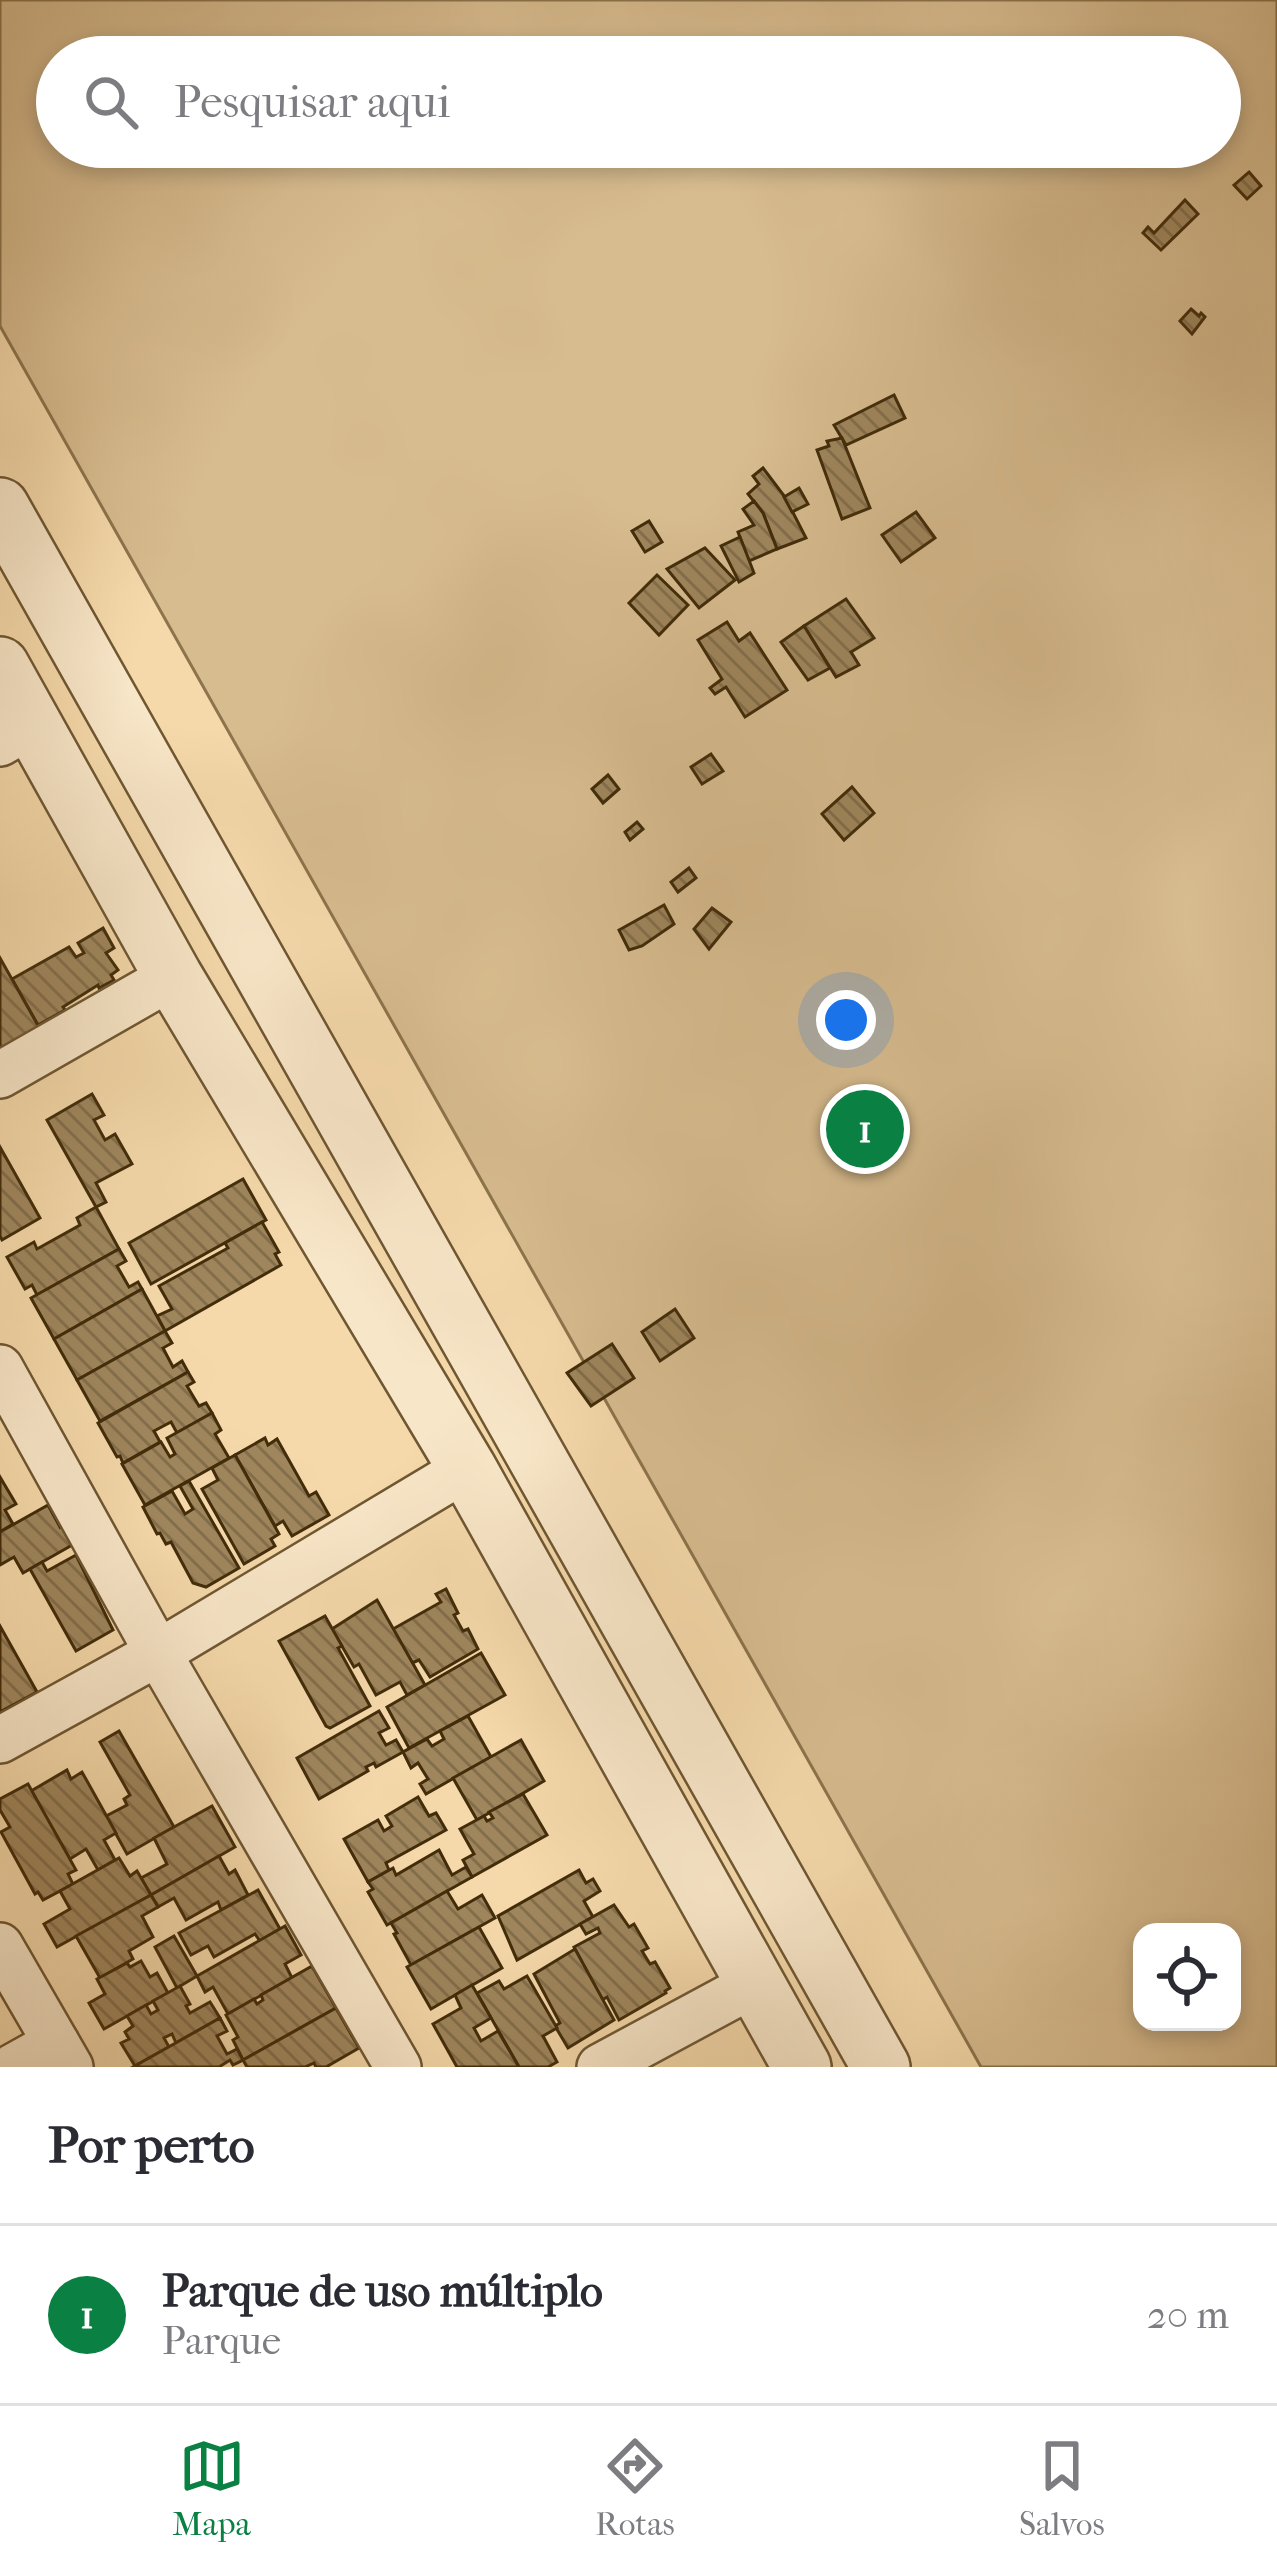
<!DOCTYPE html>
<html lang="pt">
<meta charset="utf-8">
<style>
:root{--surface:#fff;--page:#f7f7f7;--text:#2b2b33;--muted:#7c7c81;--line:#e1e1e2;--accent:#0b8043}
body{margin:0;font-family:"IM FELL French Canon",serif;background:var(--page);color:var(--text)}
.controls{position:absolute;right:36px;bottom:36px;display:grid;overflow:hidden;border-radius:24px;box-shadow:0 6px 18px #0003}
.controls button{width:108px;height:108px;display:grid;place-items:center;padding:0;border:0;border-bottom:3px solid var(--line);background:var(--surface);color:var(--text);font:60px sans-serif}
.you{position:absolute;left:846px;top:1020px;width:42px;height:42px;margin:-30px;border:9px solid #fff;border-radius:50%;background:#1a73e8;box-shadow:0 0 0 18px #1a73e833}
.badge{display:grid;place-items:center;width:78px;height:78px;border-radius:50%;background:var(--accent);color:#fff;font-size:39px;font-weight:700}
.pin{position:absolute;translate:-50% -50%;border:6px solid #fff;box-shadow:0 3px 12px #0006}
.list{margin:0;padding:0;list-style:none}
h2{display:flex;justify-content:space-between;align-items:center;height:156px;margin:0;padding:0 48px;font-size:51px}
h2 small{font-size:39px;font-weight:400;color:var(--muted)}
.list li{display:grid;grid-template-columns:78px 1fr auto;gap:36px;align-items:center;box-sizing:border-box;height:180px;padding:0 48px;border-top:3px solid var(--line)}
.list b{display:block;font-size:45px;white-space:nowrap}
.list p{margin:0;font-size:39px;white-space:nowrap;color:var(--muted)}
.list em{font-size:39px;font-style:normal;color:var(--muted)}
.icon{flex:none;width:66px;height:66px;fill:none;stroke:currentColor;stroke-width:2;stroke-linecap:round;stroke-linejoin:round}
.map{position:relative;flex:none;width:1277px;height:2067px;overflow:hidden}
.search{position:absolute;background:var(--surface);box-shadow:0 6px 18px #0003;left:36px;right:36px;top:36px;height:132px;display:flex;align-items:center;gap:30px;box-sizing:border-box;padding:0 42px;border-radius:66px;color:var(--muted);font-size:45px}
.sheet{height:336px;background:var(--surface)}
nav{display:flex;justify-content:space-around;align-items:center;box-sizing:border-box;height:168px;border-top:3px solid var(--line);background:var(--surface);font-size:33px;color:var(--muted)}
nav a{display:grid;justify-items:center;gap:6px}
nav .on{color:var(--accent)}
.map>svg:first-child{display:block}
.green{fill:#d7bc8f;stroke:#8c744c;stroke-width:3;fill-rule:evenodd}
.building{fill:url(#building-back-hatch);stroke:#422c0a;stroke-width:3}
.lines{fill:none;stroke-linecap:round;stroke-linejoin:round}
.minor-casing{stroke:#6f5732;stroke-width:50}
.tertiary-casing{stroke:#6f5732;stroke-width:62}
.minor{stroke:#f8e6c8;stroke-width:45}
.tertiary{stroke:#f8e6c8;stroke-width:57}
</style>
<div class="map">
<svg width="1277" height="2067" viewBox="0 0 1277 2067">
<defs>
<pattern id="building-back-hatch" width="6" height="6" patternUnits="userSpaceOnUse" patternTransform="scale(3)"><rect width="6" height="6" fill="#9f865d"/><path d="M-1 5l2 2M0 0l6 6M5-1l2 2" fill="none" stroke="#836e4b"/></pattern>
</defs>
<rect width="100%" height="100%" fill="#f5d9aa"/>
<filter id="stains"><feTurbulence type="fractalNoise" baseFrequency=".00167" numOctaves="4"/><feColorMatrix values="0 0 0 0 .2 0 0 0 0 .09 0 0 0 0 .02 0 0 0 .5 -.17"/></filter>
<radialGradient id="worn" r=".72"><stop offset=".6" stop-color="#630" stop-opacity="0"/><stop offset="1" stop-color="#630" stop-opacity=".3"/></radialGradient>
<path class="green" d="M0,0H1277V2067H981L0,326ZM57,57H1220V147H57ZM1142,1932H1232V2022H1142Z"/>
<g class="building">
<polygon points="1249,172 1261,186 1247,199 1234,185"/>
<polygon points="1185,200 1198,214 1161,250 1143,233 1148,227 1154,233"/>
<polygon points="1191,309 1199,316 1201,313 1205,317 1192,334 1180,321"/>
<polygon points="894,395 905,418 846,445 834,425"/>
<polygon points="842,438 870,508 842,519 817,450 829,446 827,441"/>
<polygon points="763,468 785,497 806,538 777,549 763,513 748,494 759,484 753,476"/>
<polygon points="799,488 808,504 792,512 784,497"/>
<polygon points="754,501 763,513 777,549 749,561 738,532 754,525 743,509"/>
<polygon points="916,512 935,538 901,562 882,535"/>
<polygon points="649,521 662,542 645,552 632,531"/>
<polygon points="740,537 754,573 739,582 721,546"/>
<polygon points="705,548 735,580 699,608 667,569"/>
<polygon points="657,575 688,605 659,635 629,603"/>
<polygon points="846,599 874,638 851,652 859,665 836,677 804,626"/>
<polygon points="727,622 739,641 750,633 787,690 745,717 726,687 715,694 710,688 722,679 698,640"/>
<polygon points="804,626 830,668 808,680 781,642"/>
<polygon points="711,754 723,771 702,784 691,767"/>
<polygon points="608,775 619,789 603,803 592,789"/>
<polygon points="852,787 874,813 844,840 822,814"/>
<polygon points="637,822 643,829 630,840 625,832"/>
<polygon points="689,868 696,878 678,892 671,882"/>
<polygon points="664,905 674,924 642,946 629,950 619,930"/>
<polygon points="712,908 731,922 709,949 694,929"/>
<polygon points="103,928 114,948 106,953 118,970 111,975 114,980 99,988 98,985 63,1007 65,1010 38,1025 12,979 69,947 76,957 84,953 78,943"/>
<polygon points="0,958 40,1029 0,1052"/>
<polygon points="92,1094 104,1115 94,1120 105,1140 115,1134 132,1164 96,1183 106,1202 96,1207 47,1120"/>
<polygon points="0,1147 40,1218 2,1240 0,1236"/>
<polygon points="243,1179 266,1220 151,1284 129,1243"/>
<polygon points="96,1207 119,1249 37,1295 32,1285 25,1289 7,1257 34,1242 37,1249 80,1225 77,1218"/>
<polygon points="262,1222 279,1252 275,1254 281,1265 165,1331 157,1316 172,1309 159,1286 228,1248 225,1243"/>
<polygon points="119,1249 126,1261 117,1266 129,1287 138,1282 142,1289 54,1339 31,1298"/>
<polygon points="142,1289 165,1331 77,1380 54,1339"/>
<polygon points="675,1309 694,1338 660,1361 642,1332"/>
<polygon points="165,1331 172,1343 163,1348 173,1367 182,1361 188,1372 100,1421 77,1380"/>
<polygon points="612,1344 634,1378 591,1406 567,1373"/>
<polygon points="188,1372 194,1382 187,1386 199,1406 206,1403 212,1413 177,1433 171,1422 154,1431 160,1442 123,1463 120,1456 117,1457 98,1423"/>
<polygon points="212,1413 221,1430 215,1434 229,1458 145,1505 122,1464 161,1442 170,1457 175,1454 167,1438"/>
<polygon points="265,1438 268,1445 277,1439 309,1496 316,1492 329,1515 292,1536 283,1521 275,1526 235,1455"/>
<polygon points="235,1455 279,1534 271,1539 275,1546 244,1564 202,1489 218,1480 212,1468"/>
<polygon points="0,1477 16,1504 5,1510 13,1524 0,1532"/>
<polygon points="189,1481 239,1568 206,1587 193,1583 171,1542 166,1544 160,1533 157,1534 143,1507 172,1491 185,1514 193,1509 180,1486"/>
<polygon points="48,1505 60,1527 63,1524 74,1544 23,1573 14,1557 0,1565 0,1532"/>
<polygon points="76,1555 113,1630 76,1651 30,1569 42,1562 47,1571"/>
<polygon points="446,1589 458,1613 454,1615 463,1631 468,1629 478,1649 430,1677 419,1660 412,1663 393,1629 441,1602 436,1594"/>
<polygon points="377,1600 425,1685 407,1695 400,1682 376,1695 359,1664 354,1667 332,1629"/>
<polygon points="325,1616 342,1646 338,1648 370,1706 330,1728 326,1726 279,1641"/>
<polygon points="0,1626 37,1692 0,1712"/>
<polygon points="481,1653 505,1695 409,1748 387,1707"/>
<polygon points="379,1711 389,1728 379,1733 386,1745 396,1740 403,1752 376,1767 374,1763 366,1767 368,1771 319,1799 297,1758"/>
<polygon points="468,1716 491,1757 426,1794 420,1784 428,1779 418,1763 411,1768 403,1752 427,1739 432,1746 444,1739 440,1731"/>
<polygon points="119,1731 174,1827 127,1854 106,1816 127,1805 124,1799 130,1795 100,1742"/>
<polygon points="521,1740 544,1781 477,1820 453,1778"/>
<polygon points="67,1770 71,1779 82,1772 116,1833 104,1840 115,1860 98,1870 86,1849 70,1859 31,1791"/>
<polygon points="28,1784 76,1870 68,1874 73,1884 43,1900 38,1892 35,1894 1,1832 10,1827 0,1810 0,1799"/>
<polygon points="523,1794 547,1835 472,1877 463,1860 474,1854 460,1829 484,1816 487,1821 493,1818 489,1812"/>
<polygon points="418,1797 429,1816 436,1813 446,1830 386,1863 389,1870 368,1882 344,1839 378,1820 384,1831 392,1826 386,1816"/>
<polygon points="212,1806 235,1847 151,1895 141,1878 167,1864 154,1838"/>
<polygon points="439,1850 452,1875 466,1867 472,1877 387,1925 368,1892 373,1889 368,1882 393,1868 396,1875"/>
<polygon points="219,1856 229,1874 235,1870 248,1895 221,1910 218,1902 186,1920 174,1898 158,1907 151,1895"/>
<polygon points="119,1858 130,1876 137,1871 151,1895 57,1947 44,1924 70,1909 60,1891"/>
<polygon points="579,1870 586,1883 593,1879 600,1891 584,1901 593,1917 517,1960 498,1916"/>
<polygon points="258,1890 280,1929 260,1941 255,1934 214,1957 208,1946 191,1955 179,1933"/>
<polygon points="447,1891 458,1909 482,1895 495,1918 411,1965 394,1934 397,1933 391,1923"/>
<polygon points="151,1895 158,1907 142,1916 153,1937 129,1951 133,1959 100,1978 76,1936"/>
<polygon points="614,1905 629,1927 634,1924 648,1948 642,1951 650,1964 655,1962 670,1988 665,1991 666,1993 619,2020 607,1997 602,2000 574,1947 600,1933 598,1928 586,1934 580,1924"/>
<polygon points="285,1926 301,1955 285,1964 292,1978 228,2014 213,1987 205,1992 197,1976"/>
<polygon points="479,1927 502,1968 431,2009 407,1967"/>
<polygon points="174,1936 197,1976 177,1988 155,1947"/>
<polygon points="575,1949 614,2020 568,2048 555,2026 560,2023 534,1974"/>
<polygon points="141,1961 150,1977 157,1973 168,1993 104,2029 89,2003 105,1994 97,1979 127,1963 130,1967"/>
<polygon points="312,1966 336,2008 243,2060 233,2040 238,2037 226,2015 254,1999 257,2004 263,2000 261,1995"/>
<polygon points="527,1976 557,2028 543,2036 557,2062 548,2067 519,2067 477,1993 499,1981 504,1989"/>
<polygon points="472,1985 491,2018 474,2028 481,2041 498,2031 519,2067 457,2067 433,2024 461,2008 455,1995"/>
<polygon points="180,1986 190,2004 186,2006 190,2013 210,2002 220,2018 176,2043 172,2034 164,2038 169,2047 135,2066 121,2043 129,2039 125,2032 133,2026 127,2016 146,2005 151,2014 158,2010 153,2001"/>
<polygon points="336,2008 359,2048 326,2067 316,2067 314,2063 305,2067 247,2067 243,2060"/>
<polygon points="220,2018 227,2031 217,2036 227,2054 237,2049 243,2060 233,2065 230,2060 219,2067 133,2067"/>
</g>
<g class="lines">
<defs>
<g id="minor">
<polyline points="0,743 33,724"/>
<polyline points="0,1075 173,976"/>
<polyline points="0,1368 158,1653 398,2067"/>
<polyline points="0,1740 158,1653 467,1468"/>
<polyline points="0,1946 70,2067"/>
<polyline points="13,2067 56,2043"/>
<polyline points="600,2067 754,1984"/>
</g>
<g id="tertiary">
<polyline points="0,507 881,2067"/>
<polyline points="0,666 173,976 467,1468 802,2067"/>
</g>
</defs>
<use href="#minor" class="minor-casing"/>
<use href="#tertiary" class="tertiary-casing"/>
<use href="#minor" class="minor"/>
<use href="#tertiary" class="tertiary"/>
</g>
<rect width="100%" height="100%" filter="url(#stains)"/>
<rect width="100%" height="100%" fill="url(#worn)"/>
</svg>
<div class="controls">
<button><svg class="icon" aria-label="locate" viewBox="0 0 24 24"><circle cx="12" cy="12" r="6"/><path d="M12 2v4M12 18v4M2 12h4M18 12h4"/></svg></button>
</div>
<div class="you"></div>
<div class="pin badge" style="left:865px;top:1129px">1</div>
<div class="search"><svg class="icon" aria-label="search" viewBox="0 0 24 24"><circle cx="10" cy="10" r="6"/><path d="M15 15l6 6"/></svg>Pesquisar aqui</div>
</div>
<section class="sheet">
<h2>Por perto<small></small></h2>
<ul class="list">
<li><span class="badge">1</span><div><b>Parque de uso múltiplo</b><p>Parque</p></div><em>20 m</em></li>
</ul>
</section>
<nav>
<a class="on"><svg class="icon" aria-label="map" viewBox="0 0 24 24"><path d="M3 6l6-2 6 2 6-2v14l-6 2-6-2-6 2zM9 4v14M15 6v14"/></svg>Mapa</a>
<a><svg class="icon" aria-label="directions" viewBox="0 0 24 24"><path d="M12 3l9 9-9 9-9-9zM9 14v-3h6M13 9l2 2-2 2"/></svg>Rotas</a>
<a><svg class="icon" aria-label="saved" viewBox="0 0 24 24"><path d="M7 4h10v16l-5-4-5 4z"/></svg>Salvos</a>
</nav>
